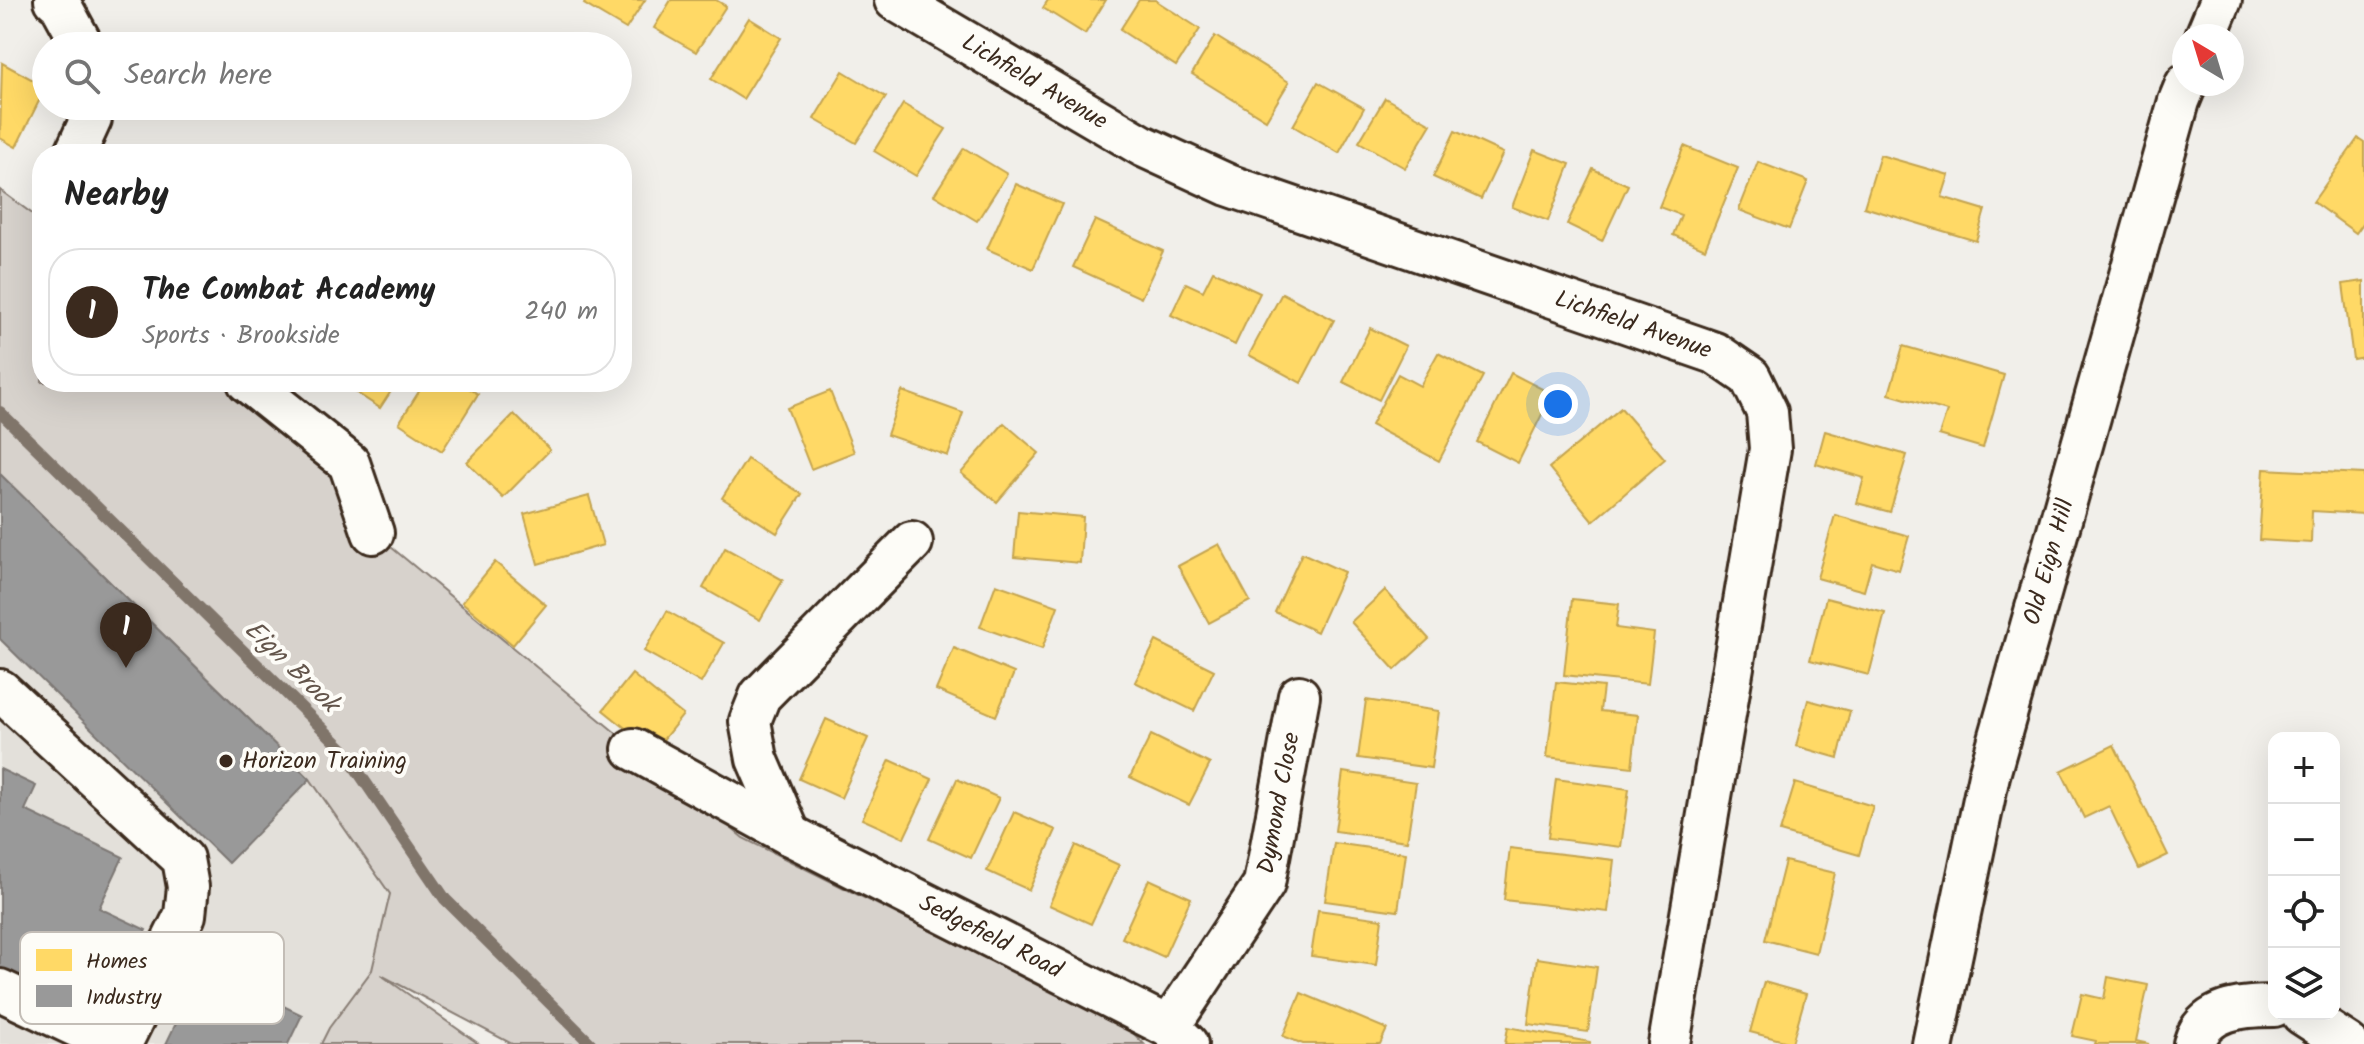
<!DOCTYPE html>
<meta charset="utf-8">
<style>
:root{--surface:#fff;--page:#f2f2f2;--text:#222;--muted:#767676;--line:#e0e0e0;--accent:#3b2a1e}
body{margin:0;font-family:Kalam,sans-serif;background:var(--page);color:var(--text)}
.controls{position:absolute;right:24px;bottom:24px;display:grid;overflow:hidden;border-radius:16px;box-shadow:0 8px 32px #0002}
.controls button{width:72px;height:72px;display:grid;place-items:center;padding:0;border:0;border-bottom:2px solid var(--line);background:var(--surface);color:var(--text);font:40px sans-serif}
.compass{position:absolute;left:2172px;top:24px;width:72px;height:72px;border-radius:50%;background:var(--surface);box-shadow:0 8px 32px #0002;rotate:322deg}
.you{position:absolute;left:1558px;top:404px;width:28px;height:28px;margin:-20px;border:6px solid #fff;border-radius:50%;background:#1a73e8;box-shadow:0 0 0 12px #1a73e833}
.badge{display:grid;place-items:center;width:52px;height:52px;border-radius:50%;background:var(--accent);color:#fff;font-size:26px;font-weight:700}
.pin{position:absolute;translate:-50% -66px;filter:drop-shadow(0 2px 4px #0008)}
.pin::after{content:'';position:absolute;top:42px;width:28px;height:24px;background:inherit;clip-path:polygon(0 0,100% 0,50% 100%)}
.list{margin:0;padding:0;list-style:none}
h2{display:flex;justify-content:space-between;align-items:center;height:104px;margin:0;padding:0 32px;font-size:34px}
h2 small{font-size:26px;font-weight:400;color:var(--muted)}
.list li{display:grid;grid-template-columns:52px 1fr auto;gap:24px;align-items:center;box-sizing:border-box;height:128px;margin:0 16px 16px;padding:0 16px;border:2px solid var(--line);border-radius:32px}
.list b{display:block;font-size:30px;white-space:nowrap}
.list p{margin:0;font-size:26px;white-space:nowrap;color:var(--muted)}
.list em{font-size:26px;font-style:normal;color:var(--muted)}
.icon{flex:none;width:44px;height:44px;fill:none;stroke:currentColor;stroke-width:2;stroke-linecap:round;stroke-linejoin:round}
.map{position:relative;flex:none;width:2364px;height:1044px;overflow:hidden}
.search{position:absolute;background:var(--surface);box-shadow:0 8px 32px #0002;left:32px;top:32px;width:600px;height:88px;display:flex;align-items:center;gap:20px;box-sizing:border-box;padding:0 28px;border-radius:44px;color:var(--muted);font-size:30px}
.panel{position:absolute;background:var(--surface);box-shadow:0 8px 32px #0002;left:32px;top:144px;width:600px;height:248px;border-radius:32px}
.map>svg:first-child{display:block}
.built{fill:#e3e0da}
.green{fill:#d7d2cc;stroke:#897e75;stroke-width:2}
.homes{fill:#ffd966;stroke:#c4a450;stroke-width:2}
.industry{fill:#999;stroke:#7d7874;stroke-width:2}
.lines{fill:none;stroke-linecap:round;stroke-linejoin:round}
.stream{stroke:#80746b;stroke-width:12}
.minor-casing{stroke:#3b2a1e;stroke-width:46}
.minor{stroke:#fdfcf7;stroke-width:40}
.poi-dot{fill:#3b2a1e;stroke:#fdfcf7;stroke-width:3}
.labels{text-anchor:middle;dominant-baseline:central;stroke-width:8;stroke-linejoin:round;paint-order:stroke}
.street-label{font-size:24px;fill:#3b2a1e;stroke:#fdfcf7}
.poi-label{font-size:24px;fill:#3b2a1e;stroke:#fdfcf7;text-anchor:start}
.water-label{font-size:26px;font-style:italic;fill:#63554b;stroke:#fdfcf7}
.key{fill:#fdfcf7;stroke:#c3bdb6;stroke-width:2}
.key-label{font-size:22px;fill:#3b2a1e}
</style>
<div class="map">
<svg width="2364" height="1044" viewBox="0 0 2364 1044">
<rect width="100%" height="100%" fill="#f1efea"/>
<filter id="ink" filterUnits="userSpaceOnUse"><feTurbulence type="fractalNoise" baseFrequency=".0125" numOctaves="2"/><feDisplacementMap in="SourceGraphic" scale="16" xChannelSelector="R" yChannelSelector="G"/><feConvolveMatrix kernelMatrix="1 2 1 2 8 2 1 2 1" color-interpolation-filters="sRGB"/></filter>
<g filter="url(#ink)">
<polygon class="built" points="0,474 310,779 390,894 372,970 335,1044 0,1044"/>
<polygon class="green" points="0,190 42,221 42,382 248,382 349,463 374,533 743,838 1129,1029 1144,1044 512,1044 381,975 479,1044 321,1044 329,1028 372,970 390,894 310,779 0,474"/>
<g class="homes">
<polygon points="586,0 645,0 626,29 584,4"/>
<polygon points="671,0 716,0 726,6 696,52 654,28"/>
<polygon points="1048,0 1106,0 1085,34 1043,8"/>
<polygon points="1139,0 1155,0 1200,29 1176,66 1120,30"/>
<polygon points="749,18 781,38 743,99 711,79"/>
<polygon points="1215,36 1289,82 1266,120 1192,74"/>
<polygon points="2,63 46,87 16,147 0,138"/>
<polygon points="843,71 886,97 856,143 814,119"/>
<polygon points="1318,82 1364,108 1339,153 1293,126"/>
<polygon points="1385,98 1431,124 1405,168 1359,142"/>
<polygon points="903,104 946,129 916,176 874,151"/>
<polygon points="1455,131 1503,153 1481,199 1433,177"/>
<polygon points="2358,138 2364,142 2364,222 2356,233 2313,202"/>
<polygon points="1684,146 1738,168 1705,249 1673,235 1681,215 1659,207"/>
<polygon points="964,148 1007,174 977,221 934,195"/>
<polygon points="1534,150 1570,164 1548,221 1512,207"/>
<polygon points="1880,155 1949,175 1942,197 1985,210 1976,241 1864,207"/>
<polygon points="1758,162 1808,181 1789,229 1739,210"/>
<polygon points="1593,169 1628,185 1602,241 1567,224"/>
<polygon points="1016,184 1062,204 1033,269 987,249"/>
<polygon points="1095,220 1163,251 1141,298 1073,267"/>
<polygon points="1213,271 1260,293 1235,345 1171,315 1186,283 1203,291"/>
<polygon points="2364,281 2364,357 2353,359 2343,284"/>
<polygon points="1282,293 1334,320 1301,383 1249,355"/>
<polygon points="1370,328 1406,346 1379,400 1343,382"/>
<polygon points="1903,346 2004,375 1983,448 1939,435 1947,411 1889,394"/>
<polygon points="1438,353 1483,376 1439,461 1371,425 1398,374 1420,386"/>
<polygon points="1511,373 1552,394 1518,463 1477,442"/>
<polygon points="340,382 397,382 380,408"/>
<polygon points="425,382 459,382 478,394 442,451 399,423"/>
<polygon points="830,391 854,452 811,469 787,408"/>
<polygon points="902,391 963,413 948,456 887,435"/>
<polygon points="1621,408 1665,459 1593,521 1549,468"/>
<polygon points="514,414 550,450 503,498 467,462"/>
<polygon points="1004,423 1039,453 997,502 961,473"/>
<polygon points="1825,431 1907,455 1890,512 1857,503 1864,478 1816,464"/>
<polygon points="747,459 802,494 777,533 722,498"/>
<polygon points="2264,469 2364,474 2364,514 2312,511 2311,543 2259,540"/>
<polygon points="589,496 603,545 538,564 524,514"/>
<polygon points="1018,511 1083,517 1080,563 1014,557"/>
<polygon points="1835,515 1909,536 1899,570 1872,562 1864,591 1817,578"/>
<polygon points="1219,544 1250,601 1209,623 1178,566"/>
<polygon points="725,548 783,580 760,620 703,588"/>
<polygon points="1302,553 1344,572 1317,632 1275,612"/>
<polygon points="495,562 546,605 513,645 462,602"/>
<polygon points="996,584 1058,606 1042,649 980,627"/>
<polygon points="1385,590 1429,639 1395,670 1351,622"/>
<polygon points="1826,598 1885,613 1869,675 1810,660"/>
<polygon points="1572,599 1619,604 1616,628 1654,633 1648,684 1564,675"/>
<polygon points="667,611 724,643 701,683 644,651"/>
<polygon points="1156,641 1214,670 1194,711 1135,682"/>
<polygon points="954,648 1014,673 996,716 936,690"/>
<polygon points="632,674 683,715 654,751 603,710"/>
<polygon points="1556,682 1603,687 1600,711 1638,715 1632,767 1547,757"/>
<polygon points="1366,700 1439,711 1431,768 1358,758"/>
<polygon points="1808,700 1850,711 1838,758 1796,746"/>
<polygon points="826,719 868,738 841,798 799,779"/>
<polygon points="1151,735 1210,764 1189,805 1130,777"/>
<polygon points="2114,745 2168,855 2139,869 2109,806 2084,818 2061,771"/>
<polygon points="890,760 932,779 904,838 862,819"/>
<polygon points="1343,772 1416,783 1407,841 1335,831"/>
<polygon points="957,779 999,798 971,858 929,839"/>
<polygon points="1556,779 1629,789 1621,847 1548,838"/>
<polygon points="1795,783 1873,806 1859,855 1780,832"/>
<polygon points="1014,812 1056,830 1029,890 987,871"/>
<polygon points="1334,843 1406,853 1398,911 1325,901"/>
<polygon points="1076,845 1119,865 1091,924 1049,905"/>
<polygon points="1510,848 1614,860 1608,912 1504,900"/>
<polygon points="1785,861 1835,873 1816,953 1765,940"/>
<polygon points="1149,879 1191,898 1164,957 1122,938"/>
<polygon points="1318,910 1382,919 1376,965 1311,956"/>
<polygon points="1537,958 1597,967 1588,1032 1528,1024"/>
<polygon points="2108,977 2148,985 2136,1041 2149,1044 2095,1044 2096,1041 2072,1036 2082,994 2104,999"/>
<polygon points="1764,982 1806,994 1792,1043 1750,1032"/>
<polygon points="1301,993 1387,1029 1380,1044 1303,1044 1283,1036"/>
<polygon points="1508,1027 1590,1042 1590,1044 1505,1044"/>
</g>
<g class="industry">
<polygon points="0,474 310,779 228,863 0,639"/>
<polygon points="0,769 36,786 25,810 123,857 99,908 146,930 110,1006 66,985 54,1010 0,985"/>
<polygon points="203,967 302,1015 288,1044 166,1044"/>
</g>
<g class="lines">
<polyline class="stream" points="0,412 342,748 445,899 591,1044"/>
<defs>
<g id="minor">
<polyline points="55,0 59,2 83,46"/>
<path id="s1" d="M895,0L1143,146L1228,185L1715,353L1750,377L1767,412L1770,449L1669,1044"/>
<polyline points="2206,36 2221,0"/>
<polyline points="75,154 91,119 92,106"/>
<polyline points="248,382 349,463 373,533"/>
<polyline points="0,690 183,859 188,887 185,915 121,1044"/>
<path id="s2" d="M633,749L790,835L1169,1027L1187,1044"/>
<polyline points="790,835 757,759 750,721 760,696 912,542"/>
<polyline points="0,990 114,1044"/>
<polyline points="2302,1014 2348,1044"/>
<path id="s3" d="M1169,1027L1264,884L1299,696"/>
<path id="s4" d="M1933,1044L1989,775L2179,101L2186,84"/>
<path d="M2194,1044C2204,1008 2243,1006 2274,1006"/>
</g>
</defs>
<use href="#minor" class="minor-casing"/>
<use href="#minor" class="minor"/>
</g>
</g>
<circle class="poi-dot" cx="226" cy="761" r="8"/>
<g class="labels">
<g class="street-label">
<text stroke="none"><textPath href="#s1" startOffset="162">Lichfield Avenue</textPath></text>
<text stroke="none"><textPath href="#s1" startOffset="810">Lichfield Avenue</textPath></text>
<text stroke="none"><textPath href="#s4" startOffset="496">Old Eign Hill</textPath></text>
<text stroke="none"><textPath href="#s3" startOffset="254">Dymond Close</textPath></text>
<text stroke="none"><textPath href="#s2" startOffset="404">Sedgefield Road</textPath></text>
</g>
<g class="poi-label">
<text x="242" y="761">Horizon Training</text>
</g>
<g class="water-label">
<text transform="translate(291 667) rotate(44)">Eign Brook</text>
</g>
</g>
<rect x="20" y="932" width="264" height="92" rx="12" class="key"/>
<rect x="36" y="949" width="36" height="22" fill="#ffd966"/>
<rect x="36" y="985" width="36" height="22" fill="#999"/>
<g class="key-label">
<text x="86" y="968">Homes</text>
<text x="86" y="1004">Industry</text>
</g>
</svg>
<div class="controls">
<button>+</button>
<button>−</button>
<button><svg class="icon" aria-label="locate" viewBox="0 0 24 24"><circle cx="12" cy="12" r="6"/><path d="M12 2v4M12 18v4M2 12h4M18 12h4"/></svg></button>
<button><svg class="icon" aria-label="layers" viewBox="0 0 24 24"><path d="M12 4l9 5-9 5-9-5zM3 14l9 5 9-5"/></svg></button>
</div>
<svg class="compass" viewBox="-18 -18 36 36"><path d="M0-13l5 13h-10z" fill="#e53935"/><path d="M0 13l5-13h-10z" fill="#767676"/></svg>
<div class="you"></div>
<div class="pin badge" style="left:126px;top:668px">1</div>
<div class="search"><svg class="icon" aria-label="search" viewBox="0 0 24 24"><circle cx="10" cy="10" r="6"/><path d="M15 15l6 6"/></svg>Search here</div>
<section class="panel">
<h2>Nearby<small></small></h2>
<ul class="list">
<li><span class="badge">1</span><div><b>The Combat Academy</b><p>Sports · Brookside</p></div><em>240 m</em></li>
</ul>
</section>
</div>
